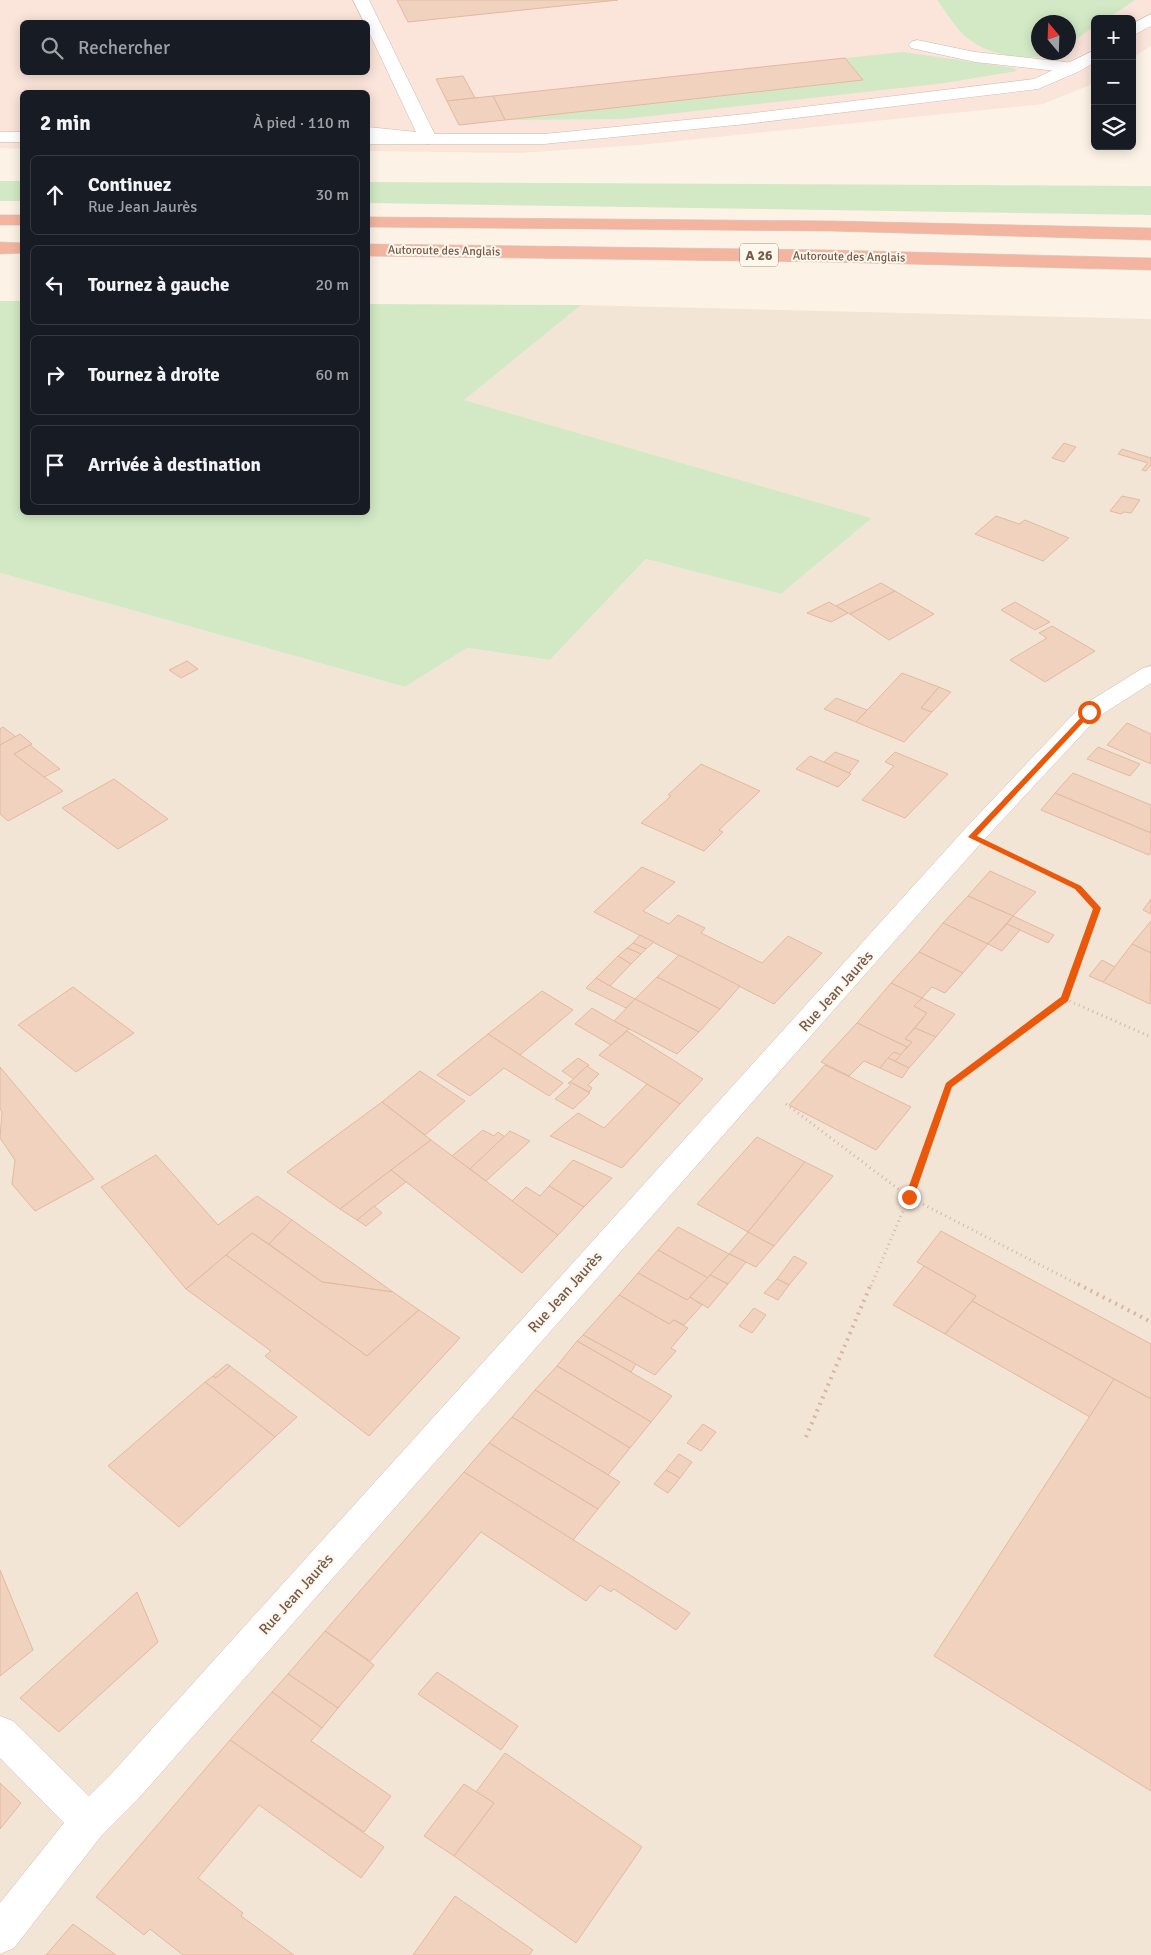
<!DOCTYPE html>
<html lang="fr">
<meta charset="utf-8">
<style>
:root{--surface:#171b24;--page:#242831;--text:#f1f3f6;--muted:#9ea1a6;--line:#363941}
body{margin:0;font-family:Signika,sans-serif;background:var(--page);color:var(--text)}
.controls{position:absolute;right:15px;top:15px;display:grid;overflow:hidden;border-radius:8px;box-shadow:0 2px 12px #0003}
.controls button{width:45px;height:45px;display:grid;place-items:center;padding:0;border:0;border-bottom:1px solid var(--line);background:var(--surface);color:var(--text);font:25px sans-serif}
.compass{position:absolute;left:1031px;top:15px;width:45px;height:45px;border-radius:50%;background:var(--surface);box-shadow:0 2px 12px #0003;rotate:341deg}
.stop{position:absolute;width:15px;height:15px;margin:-11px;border:4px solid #ea580c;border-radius:50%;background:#fff}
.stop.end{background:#ea580c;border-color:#fff;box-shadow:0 1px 5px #0008}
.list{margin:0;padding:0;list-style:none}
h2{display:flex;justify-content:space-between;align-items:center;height:65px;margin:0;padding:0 20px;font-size:21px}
h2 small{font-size:16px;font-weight:400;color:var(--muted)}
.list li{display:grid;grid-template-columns:32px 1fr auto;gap:15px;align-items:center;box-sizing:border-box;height:80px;margin:0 10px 10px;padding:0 10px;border:1px solid var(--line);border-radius:8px}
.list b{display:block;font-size:19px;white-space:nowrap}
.list p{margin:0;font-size:16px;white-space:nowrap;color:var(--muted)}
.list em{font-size:16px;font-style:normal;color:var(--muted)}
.icon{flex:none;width:28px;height:28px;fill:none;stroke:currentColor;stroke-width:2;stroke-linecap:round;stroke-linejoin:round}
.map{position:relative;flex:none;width:1151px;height:1955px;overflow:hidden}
.search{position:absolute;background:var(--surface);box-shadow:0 2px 12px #0003;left:20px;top:20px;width:350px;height:55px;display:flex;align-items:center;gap:12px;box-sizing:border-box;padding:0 18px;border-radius:8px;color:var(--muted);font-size:19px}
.panel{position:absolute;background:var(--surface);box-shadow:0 2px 12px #0003;left:20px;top:90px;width:350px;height:425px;border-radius:8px}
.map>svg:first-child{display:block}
.residential{fill:#f3e5d5}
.commercial{fill:#fbe4da;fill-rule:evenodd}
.green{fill:#d3e9c5}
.building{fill:#f0d2bf;stroke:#e2b99f}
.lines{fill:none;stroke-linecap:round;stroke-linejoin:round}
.service-casing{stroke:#cdbbad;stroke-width:1}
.minor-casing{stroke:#cdbbad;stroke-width:1}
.tertiary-casing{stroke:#cdbbad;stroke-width:1}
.motorway-casing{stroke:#d8d1cd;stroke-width:1}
.path-far1{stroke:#d5b6a2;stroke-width:3;stroke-dasharray:1 4;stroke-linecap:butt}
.path{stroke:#d5b6a2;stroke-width:4;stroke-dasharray:2 5;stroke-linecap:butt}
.service{fill:#fff;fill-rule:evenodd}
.minor{fill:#fff;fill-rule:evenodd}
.tertiary{fill:#fff;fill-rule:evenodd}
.motorway{fill:#f3b59f;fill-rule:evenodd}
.route{fill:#ea580c}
.labels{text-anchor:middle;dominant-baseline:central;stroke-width:4;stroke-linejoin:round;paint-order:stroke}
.far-street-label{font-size:12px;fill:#745a4c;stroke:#fef7ec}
.shield{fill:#fef7ec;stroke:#9d897c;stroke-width:1}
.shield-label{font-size:14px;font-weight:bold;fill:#745a4c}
.street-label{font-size:15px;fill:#745a4c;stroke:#fef7ec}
</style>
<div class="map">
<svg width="1151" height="1955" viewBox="0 0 1151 1955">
<rect width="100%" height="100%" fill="#fcf3e6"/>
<polygon class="residential" points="581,305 1151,319 1151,1955 0,1955 0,573 405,687 467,648 550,660 646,559 781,594 872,518 463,400"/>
<path class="commercial" d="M0,0H1151V46L1132,58V19H1095V83L1043,104L639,145L519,153L368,151V92H22V149L0,148ZM22,22H368V72H22ZM1038,22H1068V52H1038Z"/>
<g class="green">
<path d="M937,0H1135L1107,19H1095V26L1069,44L1068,22H1038V52L1055,53C1030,63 986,55 966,37C955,27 946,12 937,0Z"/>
<polygon points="903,52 1014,68 1017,71 945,83 624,119 505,120 863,80 845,58"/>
<rect x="0" y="181" width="22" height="20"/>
<polygon points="368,182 1151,186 1151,215 368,203"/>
<polygon points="0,301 22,301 22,512 368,512 368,304 581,305 464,400 872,518 781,594 646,559 550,660 467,648 405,687 0,573"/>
</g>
<g class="building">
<polygon points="397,0 618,0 408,22"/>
<polygon points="845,58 863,80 505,120 493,96"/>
<polygon points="463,76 475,98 447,101 436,79"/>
<polygon points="493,96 505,120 459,125 447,101"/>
<polygon points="1064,443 1076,447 1064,462 1052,458"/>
<polygon points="1122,449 1151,458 1151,465 1146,471 1142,470 1148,463 1118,454"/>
<polygon points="1122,496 1140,500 1131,513 1124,512 1121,514 1110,511"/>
<polygon points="996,516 1019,524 1025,520 1069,538 1043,561 975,534"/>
<polygon points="881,583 895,591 850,614 836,606"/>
<polygon points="895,591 934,614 889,640 850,614"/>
<polygon points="829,602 848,613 831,622 807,613"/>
<polygon points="1015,602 1050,622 1035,630 1001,610"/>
<polygon points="1052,626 1095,651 1045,682 1010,660 1047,638 1039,633"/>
<polygon points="187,661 198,669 181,678 169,670"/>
<polygon points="902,673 939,687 921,708 932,712 904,742 856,722"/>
<polygon points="939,687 951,692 932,712 921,708"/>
<polygon points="836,698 867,710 856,722 824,709"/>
<polygon points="1127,723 1151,734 1151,764 1107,745"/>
<polygon points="3,727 16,737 0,745 0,729"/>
<polygon points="20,734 32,744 14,754 63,791 8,821 0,814 0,745"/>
<polygon points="30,745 60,769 44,777 14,754"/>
<polygon points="1098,747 1140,764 1130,776 1087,759"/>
<polygon points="835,752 859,761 849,773 824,762"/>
<polygon points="895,752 948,774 905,818 862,800 894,766 885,762"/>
<polygon points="810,756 849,773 851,774 838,787 796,769"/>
<polygon points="701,764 760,791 719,830 723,832 704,851 641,823 671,796 668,795"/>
<polygon points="1073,773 1151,805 1151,833 1055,793"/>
<polygon points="114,779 168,819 118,849 62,808"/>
<polygon points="1055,793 1151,833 1151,853 1149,855 1041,810"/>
<polygon points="642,867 675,882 643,911 669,924 678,915 705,928 701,933 762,963 788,936 822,953 774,1004 594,912"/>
<polygon points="990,871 1036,892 1013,916 968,896"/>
<polygon points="968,896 1013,916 988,944 943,923"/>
<polygon points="1151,899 1151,914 1143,910"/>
<polygon points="1013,916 1054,935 1048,943 1020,930 1007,924"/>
<polygon points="1151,921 1151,953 1132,944"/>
<polygon points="943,923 988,944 963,973 919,952"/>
<polygon points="1007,924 1020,930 1002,951 988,944"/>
<polygon points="640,935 654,942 646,949 633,943"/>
<polygon points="633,943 646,949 641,954 627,948"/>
<polygon points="1132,944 1151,953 1150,1004 1103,982"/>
<polygon points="627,948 641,954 631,964 618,956"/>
<polygon points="919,952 963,973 945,993 932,987 922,998 891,983"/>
<polygon points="679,955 740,986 720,1009 657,977"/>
<polygon points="618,956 631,964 610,986 596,978"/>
<polygon points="1102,960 1115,967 1103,982 1089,976"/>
<polygon points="657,977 720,1009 699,1032 635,999"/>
<polygon points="596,978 610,986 635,999 626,1008 586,988"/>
<polygon points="891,983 922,998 914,1006 927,1013 905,1039 912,1042 907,1047 857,1023"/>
<polygon points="73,987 134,1033 76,1072 18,1025"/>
<polygon points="542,991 573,1010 520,1055 488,1034"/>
<polygon points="922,998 955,1014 936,1037 915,1028 927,1013 914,1006"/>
<polygon points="635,999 699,1032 677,1054 614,1021"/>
<polygon points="592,1008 614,1021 629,1029 611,1045 575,1024"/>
<polygon points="857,1023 907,1047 901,1055 894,1052 880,1068 864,1061 849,1076 821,1062"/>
<polygon points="915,1028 936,1037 909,1068 895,1061 912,1042 905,1039"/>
<polygon points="627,1031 703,1079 680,1104 599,1055"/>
<polygon points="488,1034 520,1055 563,1083 549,1096 504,1068 470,1096 437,1075"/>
<polygon points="894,1052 901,1055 895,1061 888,1058"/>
<polygon points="578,1058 589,1065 574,1079 562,1071"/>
<polygon points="888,1058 909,1068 902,1078 880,1068"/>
<polygon points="825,1065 911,1107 876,1150 789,1105"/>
<polygon points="587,1066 599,1074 588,1085 592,1088 589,1092 570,1082"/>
<polygon points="0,1067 94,1179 35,1211 12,1184 15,1160 0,1138 2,1112 0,1109"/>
<polygon points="420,1071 465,1101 425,1135 382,1102"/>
<polygon points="570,1082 590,1093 573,1109 555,1099 571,1085 568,1083"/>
<polygon points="647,1084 680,1104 622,1168 550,1136 578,1113 604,1128"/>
<polygon points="382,1102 431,1140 340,1209 287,1172"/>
<polygon points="483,1130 494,1136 498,1132 505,1137 470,1169 452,1156"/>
<polygon points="510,1131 530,1141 486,1181 470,1169"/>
<polygon points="757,1137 805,1162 748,1232 697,1204"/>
<polygon points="431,1140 558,1235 522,1273 391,1170"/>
<polygon points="156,1155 218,1225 257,1196 292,1220 269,1244 252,1233 186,1289 101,1187"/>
<polygon points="573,1160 612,1178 584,1207 549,1186"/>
<polygon points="805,1162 833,1176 774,1246 748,1232"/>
<polygon points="391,1170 406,1182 357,1220 340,1209"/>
<polygon points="549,1186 584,1207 558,1235 512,1201 526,1187 540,1196"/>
<polygon points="374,1206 382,1213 366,1226 357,1220"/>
<polygon points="292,1220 393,1292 322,1282 269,1244"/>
<polygon points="678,1227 729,1254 708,1278 658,1250"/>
<polygon points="941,1231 1151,1344 1151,1399 972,1301 976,1296 917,1262"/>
<polygon points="748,1232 774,1246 756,1267 729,1254"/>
<polygon points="252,1233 322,1282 393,1292 419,1310 367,1356 226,1255"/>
<polygon points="658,1250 708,1278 687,1300 638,1273"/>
<polygon points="729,1254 746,1262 728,1284 710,1275"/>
<polygon points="226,1255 367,1356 419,1310 460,1338 369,1436 265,1356 271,1351 186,1289"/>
<polygon points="794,1256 807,1263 789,1285 777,1279"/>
<polygon points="924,1266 976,1296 945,1334 893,1305"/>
<polygon points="638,1273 687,1300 690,1297 702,1305 684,1325 674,1320 669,1324 619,1295"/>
<polygon points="710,1275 728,1284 708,1308 690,1297"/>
<polygon points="777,1279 789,1285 778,1300 764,1293"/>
<polygon points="619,1295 669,1324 674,1320 688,1328 671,1348 676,1351 655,1375 583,1335"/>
<polygon points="972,1301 1114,1379 1090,1417 945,1334"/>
<polygon points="754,1308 766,1315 752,1333 739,1326"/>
<polygon points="583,1335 636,1364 631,1372 577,1341"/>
<polygon points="577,1341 672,1396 651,1422 557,1366"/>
<polygon points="227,1364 230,1366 216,1378 213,1376"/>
<polygon points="230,1366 297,1417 275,1437 205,1382 213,1376 216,1378"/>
<polygon points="557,1366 651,1422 630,1448 535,1390"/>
<polygon points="1114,1379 1151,1399 1151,1791 934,1656"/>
<polygon points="205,1382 275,1437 179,1527 108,1466"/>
<polygon points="535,1390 630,1448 608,1475 512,1417"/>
<polygon points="512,1417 620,1482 598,1509 489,1443"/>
<polygon points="703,1424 716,1432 701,1451 687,1443"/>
<polygon points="489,1443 598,1509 573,1540 464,1472"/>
<polygon points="679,1454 692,1462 680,1478 666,1470"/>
<polygon points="666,1470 680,1478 668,1493 654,1484"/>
<polygon points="464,1472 625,1572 690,1613 676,1630 614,1589 611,1592 600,1585 586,1601 481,1532 370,1661 325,1631"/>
<polygon points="0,1570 33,1650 0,1676"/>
<polygon points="137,1592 158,1642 59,1732 20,1698"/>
<polygon points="325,1631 374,1665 338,1708 288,1674"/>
<polygon points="437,1672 518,1726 501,1750 418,1694"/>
<polygon points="288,1674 338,1708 322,1728 272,1692"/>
<polygon points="272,1692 322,1728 311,1741 391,1796 364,1832 230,1740"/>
<polygon points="230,1740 384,1847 361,1878 259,1805 198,1878 243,1913 241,1916 294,1955 183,1955 150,1929 144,1935 96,1897"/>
<polygon points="505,1753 642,1847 576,1943 454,1856 494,1803 476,1792"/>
<polygon points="0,1783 21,1803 0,1829"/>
<polygon points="464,1784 494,1803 454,1856 424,1836"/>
<polygon points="455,1896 533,1950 529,1955 413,1955"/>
<polygon points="73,1924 116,1955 46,1955"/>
</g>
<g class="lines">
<defs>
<g id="service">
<polygon points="353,0 369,0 437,139 434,143 428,144 368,137 368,127 416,132 368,30 368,22 364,22"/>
<polygon points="917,40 975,52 1074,63 1082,68 1074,73 975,62 911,48 909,45 911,42"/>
</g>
<g id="minor">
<polygon points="1151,14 1151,26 1132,36 1132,24"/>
<polygon points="1095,50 1095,62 1080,71 1038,89 746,124 544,144 368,144 368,134 544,134 746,114 1034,79"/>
<rect x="0" y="132" width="22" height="10"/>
</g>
<polygon id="tertiary" points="1151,666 1151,683 1098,717 981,843 138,1799 102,1835 14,1948 0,1954 0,1903 64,1823 0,1758 0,1716 13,1721 89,1796 112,1773 963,831 1080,707 1143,668"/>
<g id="motorway">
<rect x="0" y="215" width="22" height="10"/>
<polygon points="368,217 831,221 1151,228 1151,240 831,231 368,227"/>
<polygon points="0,242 22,243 22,253 0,254"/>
<polygon points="368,244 828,250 1151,258 1151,270 828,262 368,256"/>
</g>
</defs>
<use href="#service" class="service-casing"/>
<use href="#minor" class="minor-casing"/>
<use href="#tertiary" class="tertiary-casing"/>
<use href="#motorway" class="motorway-casing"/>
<g class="path-far1">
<polyline points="1065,999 1151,1037"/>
<polyline points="786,1104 909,1197 1081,1286"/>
<polyline points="871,1286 909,1197 949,1085 1065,999 1097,908 1078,887 1010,855"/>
</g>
<g class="path">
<polyline points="1078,1284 1151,1322"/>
<polyline points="806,1437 871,1284"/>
</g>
<use href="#service" class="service"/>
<use href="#minor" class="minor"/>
<use href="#tertiary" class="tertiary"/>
<use href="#motorway" class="motorway"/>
</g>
<polygon class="route" points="1087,711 1093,712 977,836 1081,886 1101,908 1068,1001 952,1087 914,1197 909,1200 906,1199 905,1197 946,1083 1061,997 1093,909 1075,889 968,837"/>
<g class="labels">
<g class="far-street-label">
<text transform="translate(444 251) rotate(1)">Autoroute des Anglais</text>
<text transform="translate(849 257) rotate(1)">Autoroute des Anglais</text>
</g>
<rect class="shield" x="740" y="243.5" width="38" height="23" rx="4"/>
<g class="shield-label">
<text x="759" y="255">A 26</text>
</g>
<g class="street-label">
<text transform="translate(836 991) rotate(-48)">Rue Jean Jaurès</text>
<text transform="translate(565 1292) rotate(-48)">Rue Jean Jaurès</text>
<text transform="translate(296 1594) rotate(-48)">Rue Jean Jaurès</text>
</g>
</g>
</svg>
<div class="controls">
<button>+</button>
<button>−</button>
<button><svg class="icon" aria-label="layers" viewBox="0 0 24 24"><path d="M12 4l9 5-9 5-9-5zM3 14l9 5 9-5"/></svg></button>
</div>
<svg class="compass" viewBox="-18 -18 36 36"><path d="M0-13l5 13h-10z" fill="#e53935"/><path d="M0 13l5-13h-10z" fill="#9ea1a6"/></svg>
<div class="stop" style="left:1089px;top:712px"></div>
<div class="stop end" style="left:909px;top:1197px"></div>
<div class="search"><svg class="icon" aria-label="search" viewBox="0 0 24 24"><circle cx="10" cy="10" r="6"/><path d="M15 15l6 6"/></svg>Rechercher</div>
<section class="panel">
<h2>2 min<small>À pied · 110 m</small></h2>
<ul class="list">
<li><svg class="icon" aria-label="ahead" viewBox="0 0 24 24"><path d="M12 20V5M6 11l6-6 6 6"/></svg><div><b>Continuez</b><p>Rue Jean Jaurès</p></div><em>30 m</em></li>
<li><svg class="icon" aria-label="left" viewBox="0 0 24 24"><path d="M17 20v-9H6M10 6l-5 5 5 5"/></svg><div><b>Tournez à gauche</b></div><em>20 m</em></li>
<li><svg class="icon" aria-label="right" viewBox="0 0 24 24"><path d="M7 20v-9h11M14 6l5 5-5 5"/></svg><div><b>Tournez à droite</b></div><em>60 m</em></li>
<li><svg class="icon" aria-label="arrive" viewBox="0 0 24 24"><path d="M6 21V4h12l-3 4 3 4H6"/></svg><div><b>Arrivée à destination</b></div></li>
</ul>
</section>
</div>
